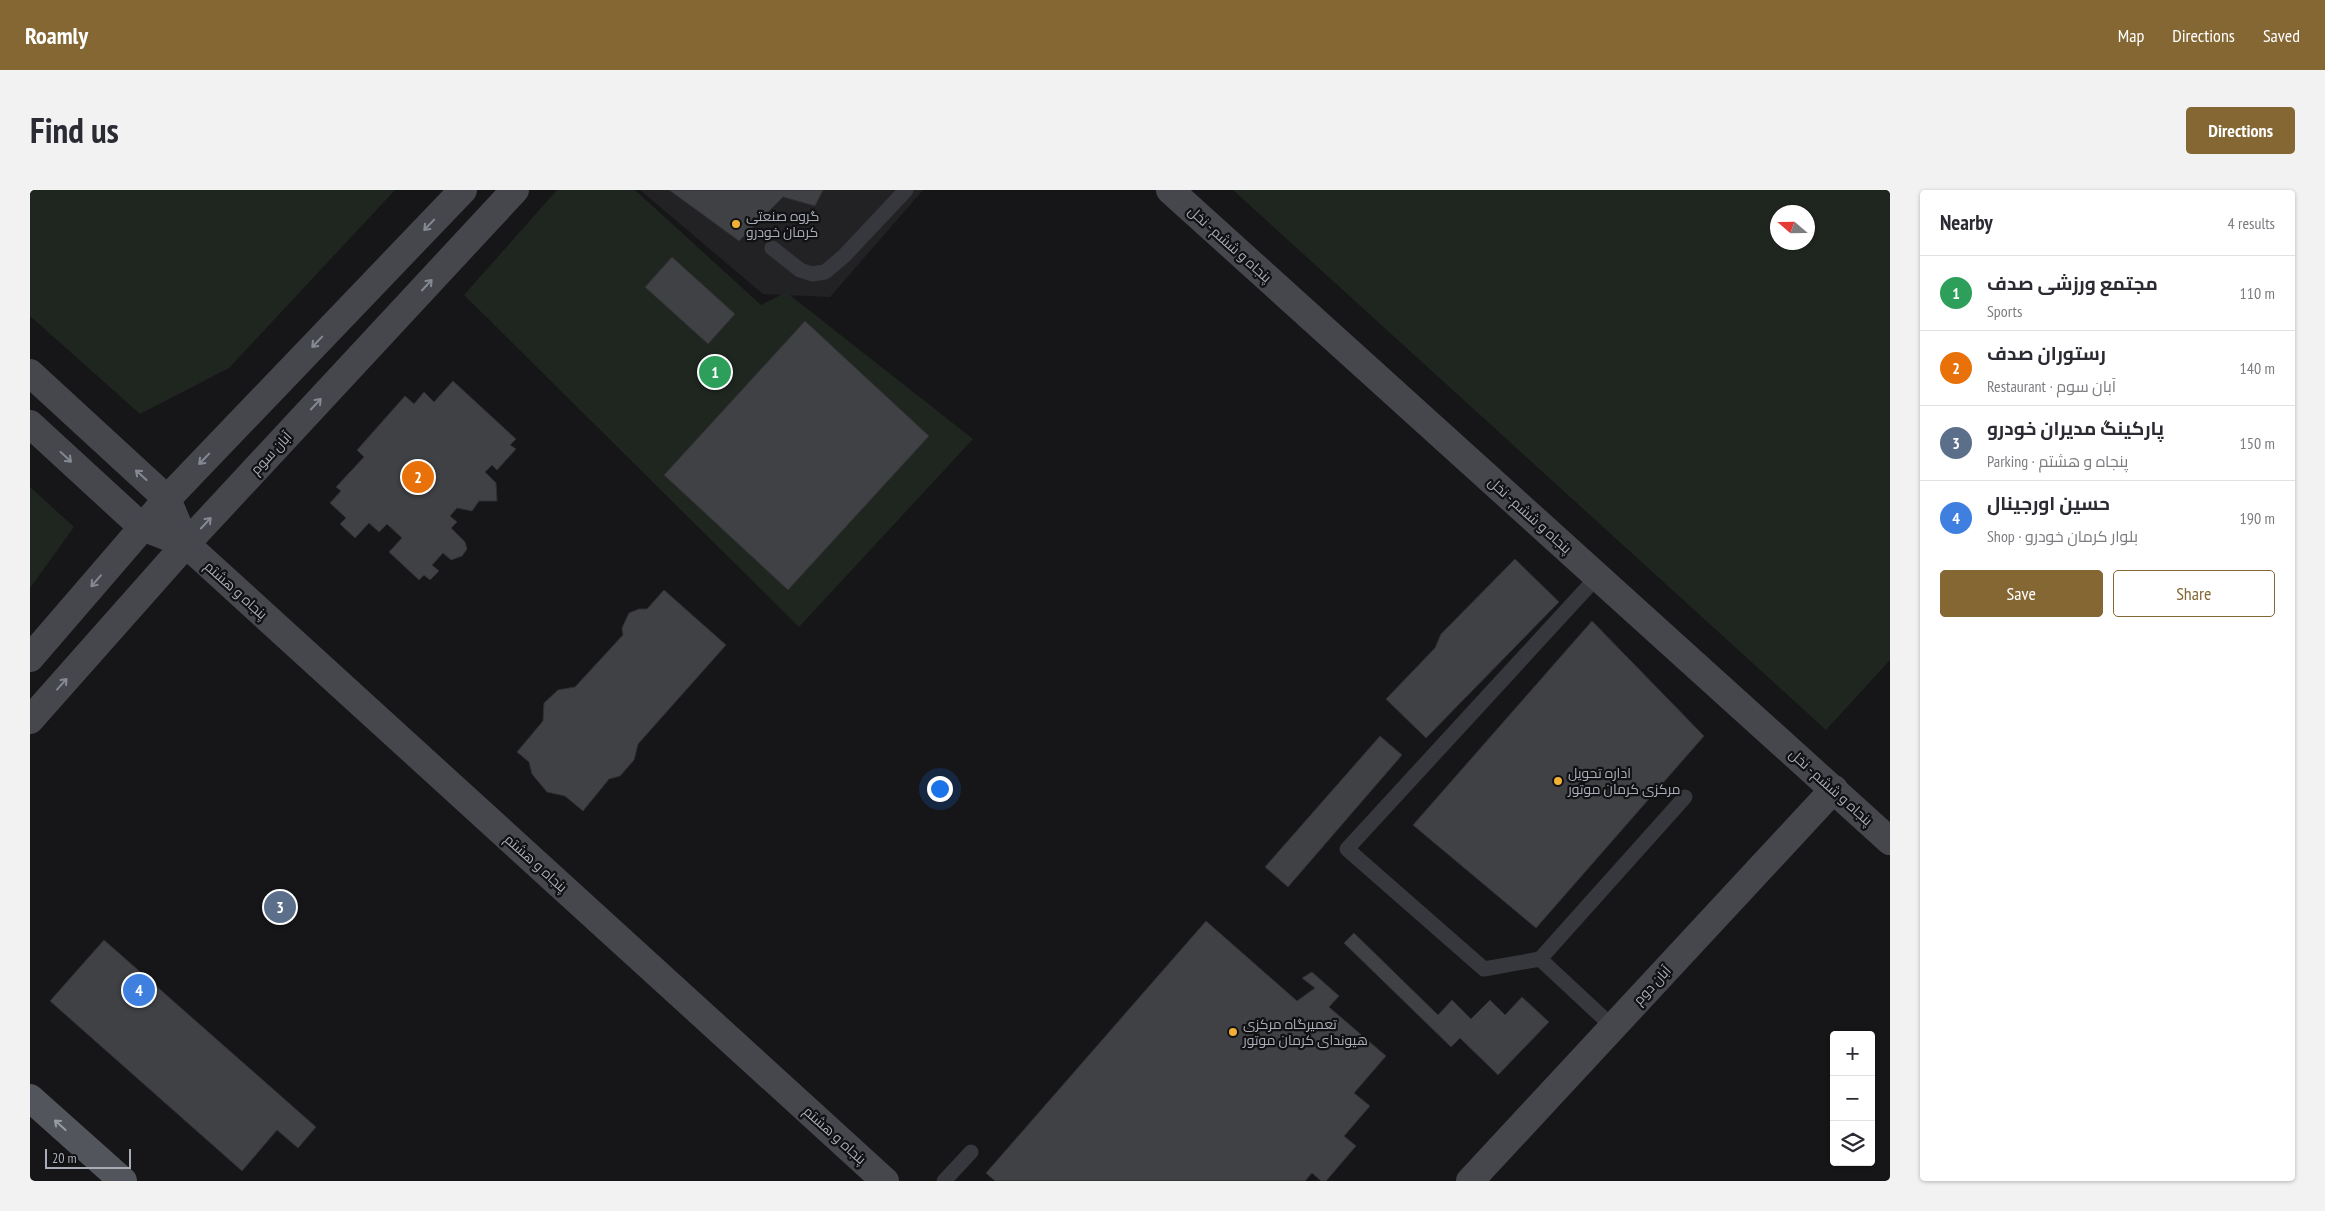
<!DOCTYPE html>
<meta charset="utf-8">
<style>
:root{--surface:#fff;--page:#f2f2f3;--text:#2b2b33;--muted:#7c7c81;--line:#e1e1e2;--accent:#856733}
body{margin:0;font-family:"PT Sans Narrow",Cairo,sans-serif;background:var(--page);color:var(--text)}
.controls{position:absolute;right:15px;bottom:15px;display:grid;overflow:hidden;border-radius:5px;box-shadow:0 1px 4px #0004}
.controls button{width:45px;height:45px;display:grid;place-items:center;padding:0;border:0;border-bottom:1px solid var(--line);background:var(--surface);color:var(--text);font:25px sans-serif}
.compass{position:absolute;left:1740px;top:15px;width:45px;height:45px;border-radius:50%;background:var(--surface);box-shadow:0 1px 4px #0004;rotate:290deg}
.scale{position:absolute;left:15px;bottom:12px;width:86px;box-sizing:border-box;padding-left:5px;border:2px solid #a8adb8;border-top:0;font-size:14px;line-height:18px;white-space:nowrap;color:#a8adb8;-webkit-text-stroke:4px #111113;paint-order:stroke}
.you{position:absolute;left:909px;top:598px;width:18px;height:18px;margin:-12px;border:4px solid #fff;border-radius:50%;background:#1a73e8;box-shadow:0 0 0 8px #1a73e833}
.badge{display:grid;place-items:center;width:32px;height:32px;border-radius:50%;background:var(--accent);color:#fff;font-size:16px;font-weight:700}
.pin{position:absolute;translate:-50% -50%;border:2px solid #fff;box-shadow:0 1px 5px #0006}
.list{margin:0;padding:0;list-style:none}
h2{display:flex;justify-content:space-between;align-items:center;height:65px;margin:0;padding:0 20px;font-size:21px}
h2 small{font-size:16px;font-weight:400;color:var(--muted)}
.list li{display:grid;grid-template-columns:32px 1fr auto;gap:15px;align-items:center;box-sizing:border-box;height:75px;padding:0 20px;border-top:1px solid var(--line)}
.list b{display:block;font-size:19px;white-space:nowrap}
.list p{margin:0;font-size:16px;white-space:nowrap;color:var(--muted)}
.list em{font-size:16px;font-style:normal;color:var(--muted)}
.actions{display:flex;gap:10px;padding:15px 20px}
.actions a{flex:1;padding:11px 0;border:1px solid var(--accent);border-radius:5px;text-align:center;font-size:18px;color:var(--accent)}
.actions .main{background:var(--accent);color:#fff}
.icon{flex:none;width:28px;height:28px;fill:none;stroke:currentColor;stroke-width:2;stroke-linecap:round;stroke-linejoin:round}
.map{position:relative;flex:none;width:1860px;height:991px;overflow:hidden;border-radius:5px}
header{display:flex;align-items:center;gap:30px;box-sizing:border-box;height:70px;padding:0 25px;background:var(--accent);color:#fff}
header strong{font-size:24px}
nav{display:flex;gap:28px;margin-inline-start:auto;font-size:18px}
.intro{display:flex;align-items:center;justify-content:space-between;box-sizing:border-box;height:120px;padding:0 30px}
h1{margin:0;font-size:35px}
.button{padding:12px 22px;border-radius:5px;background:var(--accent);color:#fff;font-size:18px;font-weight:700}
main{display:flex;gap:30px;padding:0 30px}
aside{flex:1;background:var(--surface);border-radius:5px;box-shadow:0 1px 4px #0004}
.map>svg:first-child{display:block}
.built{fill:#222225}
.green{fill:#1e261f;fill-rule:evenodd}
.building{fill:#404145;stroke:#303034}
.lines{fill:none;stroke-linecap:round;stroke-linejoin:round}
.lane{stroke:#37383d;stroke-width:15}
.secondary{stroke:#45474d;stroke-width:28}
.primary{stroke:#53555c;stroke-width:28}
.oneway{stroke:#858993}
.oneway2{stroke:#979ba6}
.poi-dot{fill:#f2b134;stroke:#111113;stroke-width:2}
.labels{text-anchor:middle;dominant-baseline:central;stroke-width:4.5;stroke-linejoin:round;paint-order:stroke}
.poi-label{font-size:14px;fill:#a8adb8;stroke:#111113;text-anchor:start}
.street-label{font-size:14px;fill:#a8adb8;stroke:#111113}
</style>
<header>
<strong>Roamly</strong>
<nav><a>Map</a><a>Directions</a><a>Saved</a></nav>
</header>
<div class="intro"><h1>Find us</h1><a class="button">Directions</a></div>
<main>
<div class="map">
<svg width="1860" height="991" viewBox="0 0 1860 991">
<rect width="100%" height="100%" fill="#161618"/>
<polygon class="built" points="610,0 893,0 800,107 733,104"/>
<g class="green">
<polygon points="0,0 365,0 199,178 110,224 0,126"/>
<polygon points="527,0 605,0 731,115 756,102 943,249 769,437 434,105"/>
<path d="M1203,0H1860V470L1796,540ZM1748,22H1778V52H1748Z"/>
<polygon points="0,297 44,337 0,398"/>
</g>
<g class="building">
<polygon points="639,0 793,0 785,16 753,7 709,51"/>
<polygon points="642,67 705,124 678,154 615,97"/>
<polygon points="775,131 899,246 758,400 634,285"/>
<polygon points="423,191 486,249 480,255 486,259 467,280 462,275 455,282 466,293 467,311 449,311 442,321 427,318 420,326 427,332 421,338 435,352 437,359 432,366 421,370 413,363 402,375 409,381 400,390 394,385 389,390 359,362 372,348 357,334 349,342 339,333 325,348 310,334 316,328 300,313 311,301 306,297 334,267 327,260 375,206 384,214 394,202 404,212"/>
<polygon points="1485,369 1529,412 1396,548 1356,509 1405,458 1411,444"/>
<polygon points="634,400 696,455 608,554 604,570 590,586 579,589 553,621 535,606 517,602 502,584 499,572 487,562 513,531 514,513 528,500 545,497 593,445 592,438 599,423 609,419 617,419"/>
<polygon points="1562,431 1674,546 1506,738 1383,635"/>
<polygon points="1350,546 1372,565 1258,697 1235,677"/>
<polygon points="1176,731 1267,811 1285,798 1272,788 1282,782 1309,806 1299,817 1356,866 1324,903 1340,916 1314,946 1326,956 1296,991 1291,991 1282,983 1275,991 965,991 956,983"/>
<polygon points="1324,743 1408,825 1422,810 1441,829 1460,810 1475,825 1492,807 1519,832 1468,885 1430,848 1421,857 1314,753"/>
<polygon points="74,750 286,937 268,958 247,940 212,981 20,811"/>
</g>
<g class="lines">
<g class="lane">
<polyline points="742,58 770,80 782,84 795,82 814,66 876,0"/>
<polyline points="1568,386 1317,659 1454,779 1510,769 1583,837"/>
<polyline points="1510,769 1655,607"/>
<polyline points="914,991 941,962"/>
</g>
<g class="secondary">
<polyline points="1140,0 1860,651"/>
<polyline points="0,183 137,309 156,354"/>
<polyline points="0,234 112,337 156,354 855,991"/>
<polyline points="0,468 137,309 433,0"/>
<polyline points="0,530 156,354 485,0"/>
<polyline points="1440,991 1804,599"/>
</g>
<polyline class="primary" points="0,908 93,991"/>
</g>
<defs><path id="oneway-shaft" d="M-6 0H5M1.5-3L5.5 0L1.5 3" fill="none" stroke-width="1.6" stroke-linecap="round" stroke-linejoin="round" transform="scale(1.25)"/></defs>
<g class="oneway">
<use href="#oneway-shaft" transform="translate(399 35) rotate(134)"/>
<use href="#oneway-shaft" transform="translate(397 95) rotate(-47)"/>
<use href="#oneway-shaft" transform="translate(287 152) rotate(134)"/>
<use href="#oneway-shaft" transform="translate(286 214) rotate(-47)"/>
<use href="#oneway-shaft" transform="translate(36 267) rotate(43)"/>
<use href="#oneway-shaft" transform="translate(174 269) rotate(134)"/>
<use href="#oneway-shaft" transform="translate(111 285) rotate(-138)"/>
<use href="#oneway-shaft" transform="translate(176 333) rotate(-47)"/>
<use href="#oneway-shaft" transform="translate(66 391) rotate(131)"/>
<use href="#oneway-shaft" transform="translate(32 494) rotate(-48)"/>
</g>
<use class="oneway2" href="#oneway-shaft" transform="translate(30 935) rotate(-138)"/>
<g class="poi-dot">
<circle cx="706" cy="34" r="5"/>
<circle cx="1528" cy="591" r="5"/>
<circle cx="1203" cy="842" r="5"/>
</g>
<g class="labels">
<g class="poi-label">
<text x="716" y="26">گروه صنعتی<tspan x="716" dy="16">کرمان خودرو</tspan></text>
<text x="1538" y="583">اداره تحویل<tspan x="1538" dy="16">مرکزی کرمان موتور</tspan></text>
<text x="1213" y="834">تعمیرگاه مرکزی<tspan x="1213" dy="16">هیوندای کرمان موتور</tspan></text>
</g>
<g class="street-label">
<text transform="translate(1200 54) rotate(42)">پنجاه و ششم - نخل</text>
<text transform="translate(241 263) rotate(-47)">آبان سوم</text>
<text transform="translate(1500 325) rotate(42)">پنجاه و ششم - نخل</text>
<text transform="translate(206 400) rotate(42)">پنجاه و هشتم</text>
<text transform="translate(1801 597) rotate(42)">پنجاه و ششم - نخل</text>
<text transform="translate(506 673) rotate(42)">پنجاه و هشتم</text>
<text transform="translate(1622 795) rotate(-47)">آبان دوم</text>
<text transform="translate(805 945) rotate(42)">پنجاه و هشتم</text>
</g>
</g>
</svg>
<div class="controls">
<button>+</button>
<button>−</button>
<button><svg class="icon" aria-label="layers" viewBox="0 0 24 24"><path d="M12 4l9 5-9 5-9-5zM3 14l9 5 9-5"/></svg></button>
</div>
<svg class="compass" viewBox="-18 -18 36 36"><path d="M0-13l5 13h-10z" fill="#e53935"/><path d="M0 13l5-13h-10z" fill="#7c7c81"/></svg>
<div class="scale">20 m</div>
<div class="you"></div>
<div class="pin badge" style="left:685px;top:182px;background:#2e9e5b">1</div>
<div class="pin badge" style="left:388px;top:287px;background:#e8710a">2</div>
<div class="pin badge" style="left:250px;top:717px;background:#5c6f8a">3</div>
<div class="pin badge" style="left:109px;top:800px;background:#3f7fe0">4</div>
</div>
<aside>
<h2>Nearby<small>4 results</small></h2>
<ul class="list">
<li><span class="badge" style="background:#2e9e5b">1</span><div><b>مجتمع ورزشی صدف</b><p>Sports</p></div><em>110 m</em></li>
<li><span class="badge" style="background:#e8710a">2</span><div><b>رستوران صدف</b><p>Restaurant · آبان سوم</p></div><em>140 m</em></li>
<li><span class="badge" style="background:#5c6f8a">3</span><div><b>پارکینگ مدیران خودرو</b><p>Parking · پنجاه و هشتم</p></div><em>150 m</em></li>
<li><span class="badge" style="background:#3f7fe0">4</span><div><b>حسین اورجینال</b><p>Shop · بلوار کرمان خودرو</p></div><em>190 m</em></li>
</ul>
<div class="actions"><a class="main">Save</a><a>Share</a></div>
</aside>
</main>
